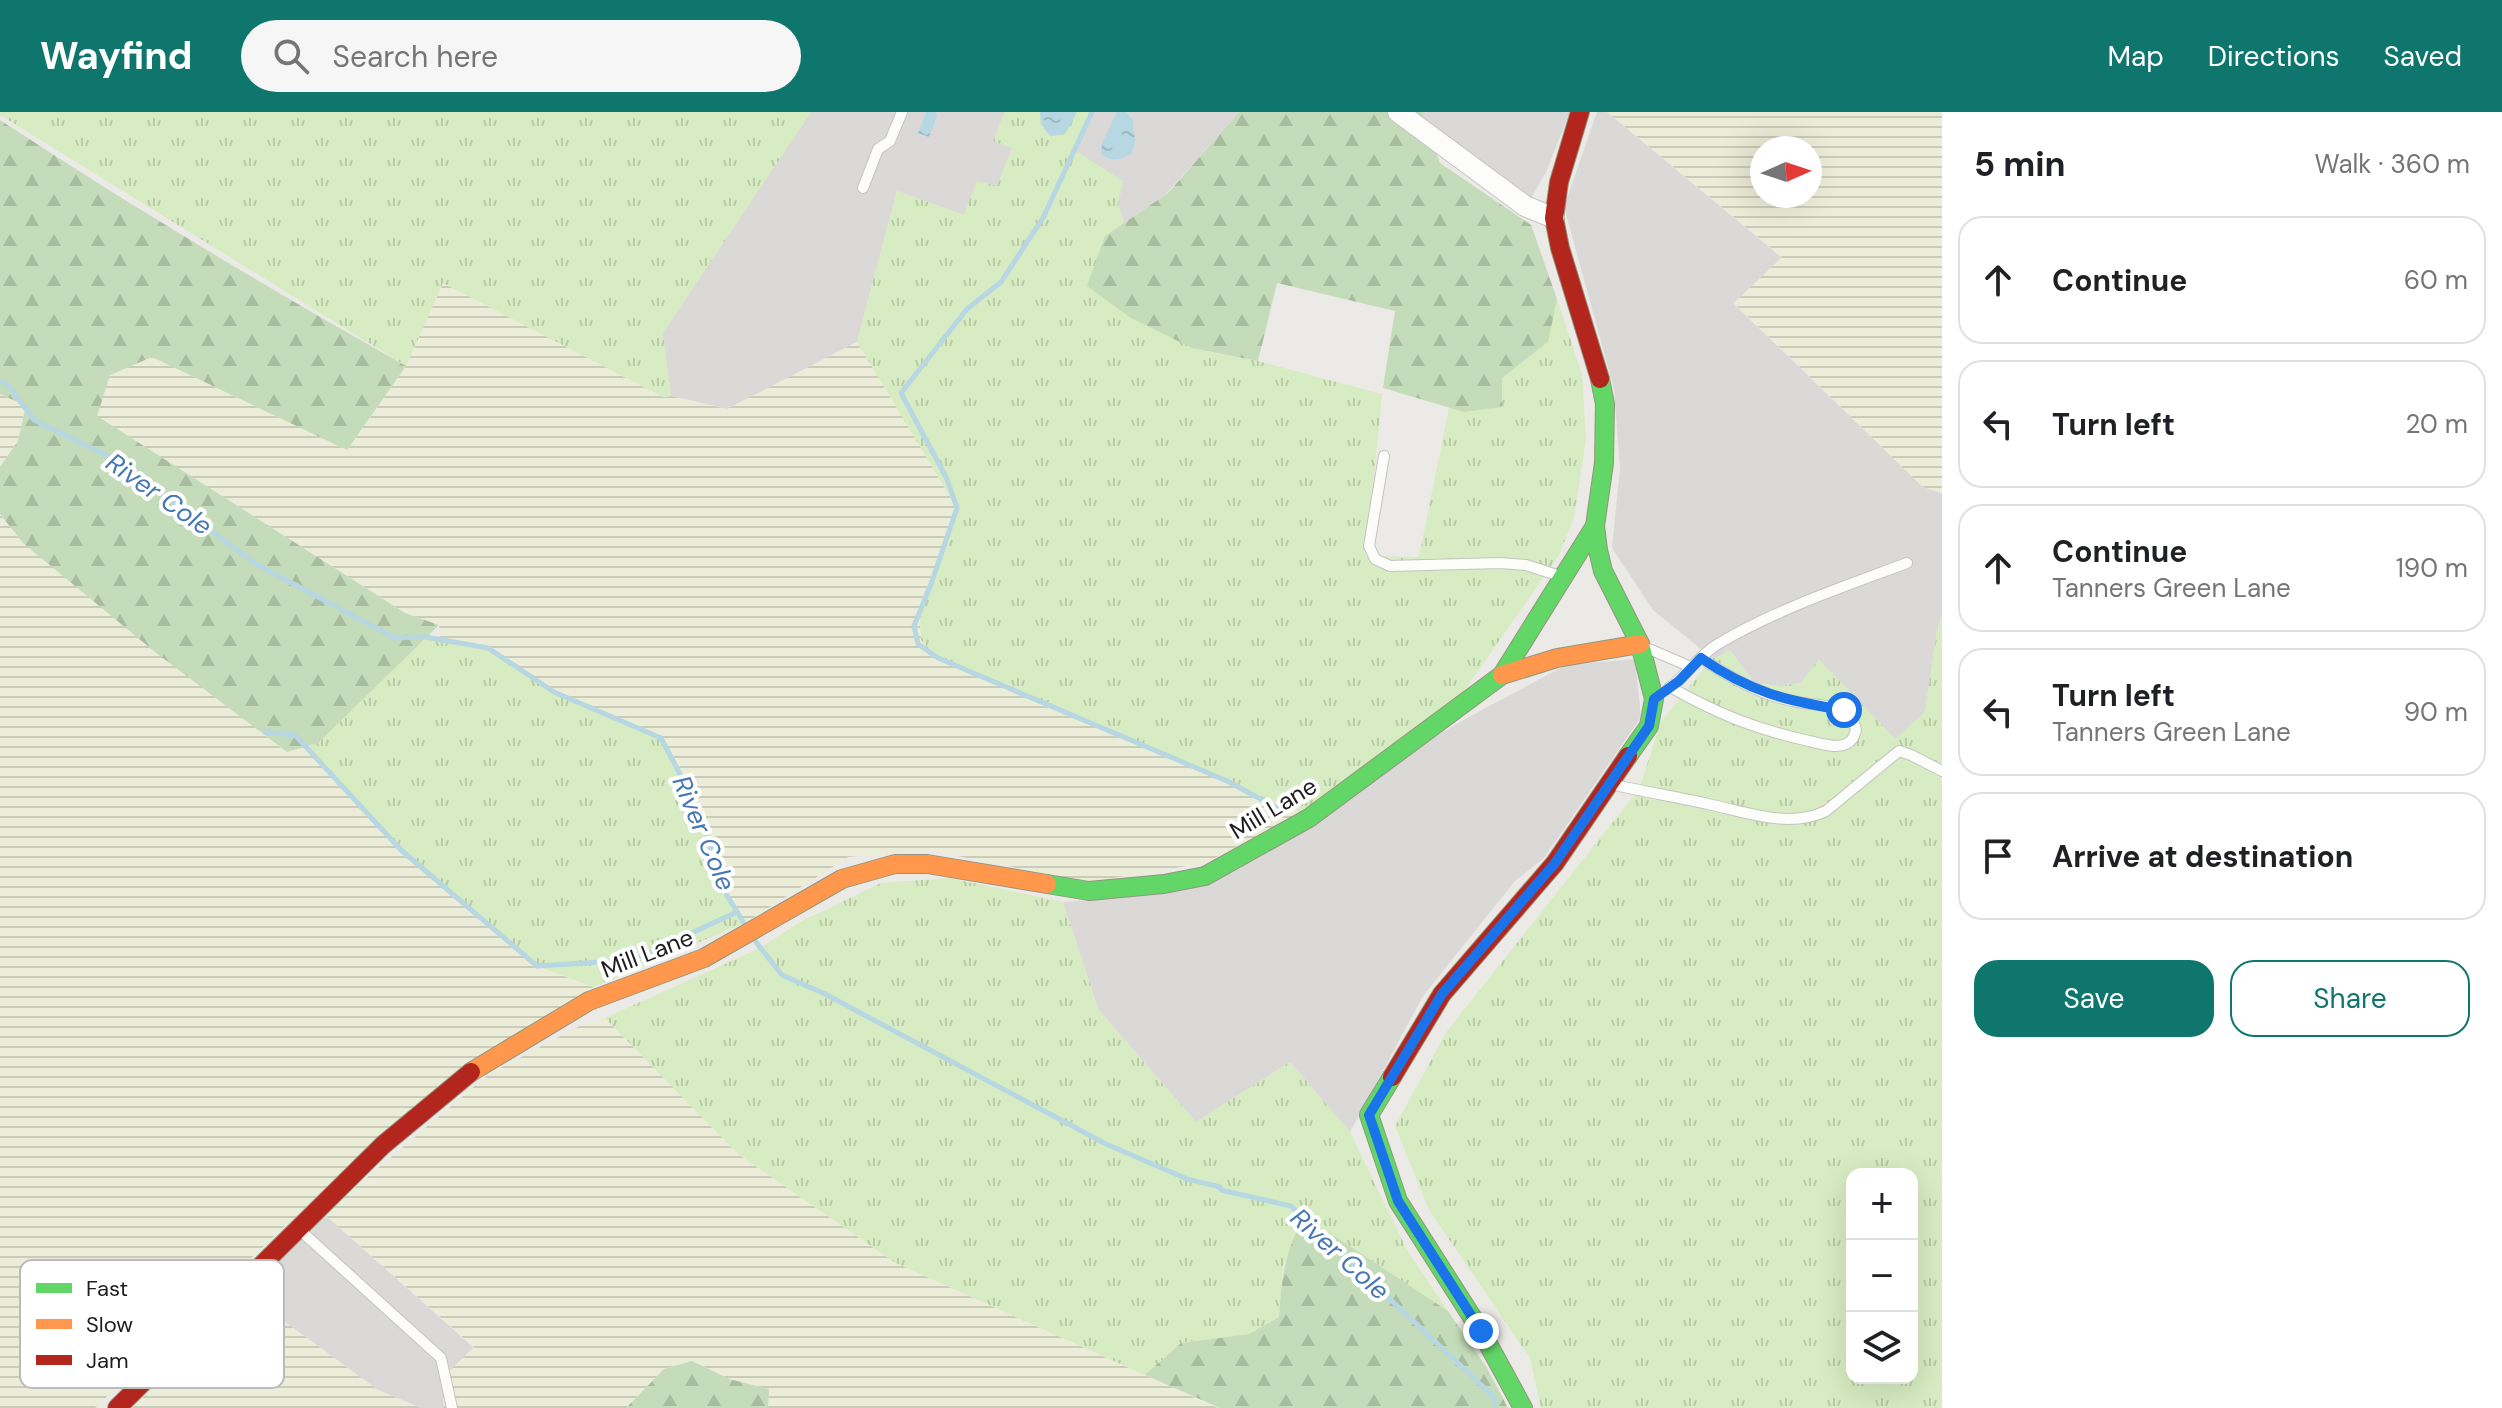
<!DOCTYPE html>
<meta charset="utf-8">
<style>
:root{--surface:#fff;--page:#f6f6f6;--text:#202124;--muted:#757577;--line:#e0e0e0;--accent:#0f766e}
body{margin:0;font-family:"DM Sans",sans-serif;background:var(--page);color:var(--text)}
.controls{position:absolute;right:24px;bottom:24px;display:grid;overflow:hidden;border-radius:16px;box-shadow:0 8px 32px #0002}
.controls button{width:72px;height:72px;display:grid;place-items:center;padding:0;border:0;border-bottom:2px solid var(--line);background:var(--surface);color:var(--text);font:40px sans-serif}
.compass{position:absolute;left:1750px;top:24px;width:72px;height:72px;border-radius:50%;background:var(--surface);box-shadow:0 8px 32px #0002;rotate:87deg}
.stop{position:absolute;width:24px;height:24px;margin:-18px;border:6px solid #1a73e8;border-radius:50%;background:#fff}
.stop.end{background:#1a73e8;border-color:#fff;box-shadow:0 2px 8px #0008}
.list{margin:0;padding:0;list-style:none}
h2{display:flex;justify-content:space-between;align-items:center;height:104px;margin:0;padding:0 32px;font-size:34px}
h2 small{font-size:26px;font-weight:400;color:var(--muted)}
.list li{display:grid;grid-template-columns:52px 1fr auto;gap:24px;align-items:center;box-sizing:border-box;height:128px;margin:0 16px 16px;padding:0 16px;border:2px solid var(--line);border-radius:24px}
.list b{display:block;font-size:30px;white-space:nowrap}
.list p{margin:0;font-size:26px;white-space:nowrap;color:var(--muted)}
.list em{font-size:26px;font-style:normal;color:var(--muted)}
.actions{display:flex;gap:16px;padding:24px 32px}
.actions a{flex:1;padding:18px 0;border:2px solid var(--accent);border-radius:24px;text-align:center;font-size:28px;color:var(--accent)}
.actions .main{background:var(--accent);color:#fff}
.icon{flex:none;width:44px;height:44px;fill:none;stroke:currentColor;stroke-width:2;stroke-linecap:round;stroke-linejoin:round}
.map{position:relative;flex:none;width:1942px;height:1296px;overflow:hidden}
header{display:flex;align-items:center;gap:48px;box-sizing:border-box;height:112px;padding:0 40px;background:var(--accent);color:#fff}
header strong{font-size:38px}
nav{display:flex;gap:44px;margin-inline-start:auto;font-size:28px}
.search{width:560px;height:72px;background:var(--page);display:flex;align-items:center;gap:20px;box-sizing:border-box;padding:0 28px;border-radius:44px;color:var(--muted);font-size:30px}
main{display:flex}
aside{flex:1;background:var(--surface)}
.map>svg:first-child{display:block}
.residential{fill:#dbd9d7}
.farmland{fill:url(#farmland-rules);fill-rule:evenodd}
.grass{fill:url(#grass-tufts);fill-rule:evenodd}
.forest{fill:url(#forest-firs)}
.water{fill:url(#water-ripples)}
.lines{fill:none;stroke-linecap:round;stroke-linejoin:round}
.stream{stroke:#b7d7e2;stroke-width:5}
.lane-casing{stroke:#c4c4c2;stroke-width:12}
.street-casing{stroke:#c4c4c2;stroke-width:22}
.fast-casing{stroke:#93967d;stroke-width:20}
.slow-casing{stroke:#93967d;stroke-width:20}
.jam-casing{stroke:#93967d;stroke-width:20}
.lane{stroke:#fcfcfb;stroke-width:10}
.street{stroke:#fcfcfb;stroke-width:20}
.fast{stroke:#63d668;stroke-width:18}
.slow{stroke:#ff974d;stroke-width:18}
.jam{stroke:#b3261e;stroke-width:18}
.route{stroke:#1a73e8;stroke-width:10}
.labels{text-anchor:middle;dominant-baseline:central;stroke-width:8;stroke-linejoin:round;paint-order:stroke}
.street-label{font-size:24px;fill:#1d1d1d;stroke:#fff}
.water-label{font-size:26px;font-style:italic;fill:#4477b3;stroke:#fff}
.key{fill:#fff;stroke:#bbb;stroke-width:2}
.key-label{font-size:22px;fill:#1d1d1d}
</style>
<header>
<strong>Wayfind</strong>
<div class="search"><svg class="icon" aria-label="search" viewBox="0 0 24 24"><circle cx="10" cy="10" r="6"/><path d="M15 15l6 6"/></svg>Search here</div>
<nav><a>Map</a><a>Directions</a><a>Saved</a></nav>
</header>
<main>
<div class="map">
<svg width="1942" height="1296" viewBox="0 0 1942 1296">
<defs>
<pattern id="farmland-rules" width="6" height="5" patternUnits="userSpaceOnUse" patternTransform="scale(2)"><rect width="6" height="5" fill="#ecedd8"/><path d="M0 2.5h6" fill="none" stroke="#cacbb9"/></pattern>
<pattern id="grass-tufts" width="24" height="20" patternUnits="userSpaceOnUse" patternTransform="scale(2)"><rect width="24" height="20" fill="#d7ecc2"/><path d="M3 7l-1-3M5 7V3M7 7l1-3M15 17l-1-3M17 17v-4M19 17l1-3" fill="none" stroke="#b8caa6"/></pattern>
<pattern id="forest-firs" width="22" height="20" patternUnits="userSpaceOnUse" patternTransform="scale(2)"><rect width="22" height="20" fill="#c4dcb9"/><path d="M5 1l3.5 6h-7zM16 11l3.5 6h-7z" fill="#a8bc9f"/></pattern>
<pattern id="water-ripples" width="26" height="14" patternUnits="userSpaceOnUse" patternTransform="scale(2)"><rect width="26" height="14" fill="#b7d7e2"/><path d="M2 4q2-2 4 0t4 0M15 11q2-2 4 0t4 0" fill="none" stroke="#9db8c1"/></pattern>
</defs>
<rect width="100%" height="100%" fill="#eceae6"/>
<g class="residential">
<polygon points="811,0 1005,0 993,29 1013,36 997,74 964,103 897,79 857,230 728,297 671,284 662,221"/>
<polygon points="1090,0 1239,0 1165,83 1124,111 1118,94 1073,38"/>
<polygon points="1423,0 1570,0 1546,60 1528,92 1427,16"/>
<polygon points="1597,0 1607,0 1782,146 1734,192 1923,375 1942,381 1942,503 1937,519 1925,601 1895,627 1819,548 1801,571 1780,574 1754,571 1730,538 1715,547 1712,546 1653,498 1612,436 1620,356 1614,277 1564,95"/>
<polygon points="1635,547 1641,605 1544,746 1515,769 1423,884 1350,1020 1290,950 1196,1010 1098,897 1063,790 1166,782 1467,606 1566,553"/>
<polygon points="324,1102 474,1236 442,1266 444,1296 421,1296 378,1278 247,1182"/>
</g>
<g class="farmland">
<path d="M1607,0H1942V381L1923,375L1734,191L1782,145ZM1810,36V84H1762V36Z"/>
<polygon points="443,171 663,285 671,284 727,297 857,230 957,396 920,507 921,528 939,546 1302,701 1205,751 1088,770 927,738 848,745 745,811 720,772 701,702 661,626 554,580 488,536 440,529 439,513 405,501 96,304 110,263 152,245 347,338 406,254"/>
<polygon points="0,282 26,294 18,329 0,355"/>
<polygon points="0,402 23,431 286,640 305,635 401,738 537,854 593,875 285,1114 95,1296 0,1296"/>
<polygon points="605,906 738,1042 894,1150 1218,1296 768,1296 768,1277 729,1267 692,1249 664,1257 626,1296 444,1296 442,1266 474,1235 324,1102 489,962 585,911"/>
<polygon points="247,1182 378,1278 421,1296 132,1296"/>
</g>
<g class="grass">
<polygon points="0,0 811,0 663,221 671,284 663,285 443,171 406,254 0,3"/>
<polygon points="1005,0 1090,0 1074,38 1123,69 1118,94 1124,111 1105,124 1196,237 1258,249 1382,282 1366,444 1419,445 1449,296 1464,300 1502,266 1548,230 1557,187 1582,262 1586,327 1574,406 1559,443 1460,585 1302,701 938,546 921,528 920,507 957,396 857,230 897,79 964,103 977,69 997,74 1012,36 993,29"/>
<path d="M1942,503V1296H1541L1530,1246L1429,1098L1395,1014L1447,919L1639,677L1661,610L1712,546H1716L1730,538L1754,571L1780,574L1801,571L1819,547L1895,627L1925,600L1937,519ZM1852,1062H1912V1266H1852Z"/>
<polygon points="426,525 488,536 554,580 661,626 701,702 720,772 745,811 593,875 537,854 401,738 305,635 318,631"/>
<polygon points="949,766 1063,790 1098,897 1196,1010 1290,950 1350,1020 1406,1136 1448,1199 1304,1104 1283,1154 1279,1205 1249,1222 1181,1231 1145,1263 894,1150 738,1042 605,906 760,836 800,810 881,771"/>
</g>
<g class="forest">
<polygon points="1239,0 1423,0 1427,16 1440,51 1531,113 1557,187 1548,230 1502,266 1502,295 1464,300 1383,276 1395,199 1277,171 1258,249 1192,236 1131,206 1087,174 1105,124 1168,81"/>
<path d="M0,8C132,95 268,176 406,254L347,338L152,245L110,263L97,304L405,501L439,513L318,631L287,640L155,540L23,431L0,402V355L18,329L26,294L0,282Z"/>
<path d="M1304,1104L1448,1199L1487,1256L1508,1296H1220L1145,1263L1181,1231L1249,1222L1279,1205C1282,1163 1284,1143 1304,1104Z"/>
<polygon points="692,1249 729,1267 769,1277 768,1296 626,1296 664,1257"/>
</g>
<g class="water">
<polygon points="926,0 936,0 937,4 929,25 918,21"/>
<polygon points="1040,0 1077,0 1065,22 1050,24 1041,12"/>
<path d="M1117,0H1126L1133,8L1135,29L1132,41C1120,48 1112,51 1101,42L1102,31Z"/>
</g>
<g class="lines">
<g class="stream">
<polyline points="1092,0 1043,106 1001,170 967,197 901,281 947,367 957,396 931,472 914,514 918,532 938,546 1227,669 1281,698"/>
<polyline points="0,269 8,273 34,308 114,347 256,452 395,526 426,525 488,536 554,580 661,626 701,702 720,772 744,811"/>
<polyline points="265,620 295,623 401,738 537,854 601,850 620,854 737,800"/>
<polyline points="756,830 782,863 825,882 1106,1032 1187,1067 1220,1075 1221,1078 1291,1094 1493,1284 1496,1296"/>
</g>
<defs>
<g id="lane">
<polyline points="863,76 878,37 890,29 902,0"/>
<polyline points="1384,344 1369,434 1375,447 1390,454 1500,451 1526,453 1560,464"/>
<polyline points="1649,537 1691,555"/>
<path d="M1670,575C1718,602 1755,617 1809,629C1820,631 1836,637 1846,632C1853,629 1854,624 1856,618C1854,609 1851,601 1842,598C1828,592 1808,593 1792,589C1759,582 1729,565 1701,546"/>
<path d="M1668,577C1686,564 1699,543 1718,532C1777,497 1843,475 1907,451"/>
<path d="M1615,673C1646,680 1677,685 1708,692C1746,700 1789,717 1826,699L1899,639L1911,643L1942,659"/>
<polyline points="302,1120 441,1246 452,1296"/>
</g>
<polyline id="street" points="1398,0 1525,94 1554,106"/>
<g id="fast">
<polyline points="1600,267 1605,292 1604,351 1595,414 1598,438 1603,459 1640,532 1654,587 1649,614 1628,644"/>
<polyline points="1047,772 1089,779 1164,772 1205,764 1309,706 1502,563 1595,414"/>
<polyline points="1392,965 1369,1003 1398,1089 1481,1219 1523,1296"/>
</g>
<g id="slow">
<polyline points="1502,563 1557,546 1640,532"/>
<polyline points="471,960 589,889 704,846 842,767 895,752 927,752 1047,772"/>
</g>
<g id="jam">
<polyline points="1580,0 1559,70 1554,106 1560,136 1600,267"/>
<polyline points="1392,965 1442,882 1555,751 1628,644"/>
<polyline points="117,1296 383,1033 471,960"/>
</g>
</defs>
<use href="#lane" class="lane-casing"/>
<use href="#street" class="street-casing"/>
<use href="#fast" class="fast-casing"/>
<use href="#slow" class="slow-casing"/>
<use href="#jam" class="jam-casing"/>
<use href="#lane" class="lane"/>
<use href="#street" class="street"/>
<use href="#fast" class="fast"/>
<use href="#slow" class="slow"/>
<use href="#jam" class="jam"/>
</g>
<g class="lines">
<path class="route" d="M1481,1219L1398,1089L1369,1003L1442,882L1555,751L1649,614L1654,587L1679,569L1701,546C1750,580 1786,589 1844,598"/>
</g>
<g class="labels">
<g class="street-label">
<text transform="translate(1273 696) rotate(-31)">Mill Lane</text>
<text transform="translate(647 841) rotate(-21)">Mill Lane</text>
</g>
<g class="water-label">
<text transform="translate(159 382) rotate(35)">River Cole</text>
<text transform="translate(704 721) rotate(67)">River Cole</text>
<text transform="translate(1340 1142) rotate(42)">River Cole</text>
</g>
</g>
<rect x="20" y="1148" width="264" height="128" rx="12" class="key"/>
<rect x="36" y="1171" width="36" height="10" fill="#63d668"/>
<rect x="36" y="1207" width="36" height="10" fill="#ff974d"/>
<rect x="36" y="1243" width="36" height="10" fill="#b3261e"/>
<g class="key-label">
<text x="86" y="1184">Fast</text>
<text x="86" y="1220">Slow</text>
<text x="86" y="1256">Jam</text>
</g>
</svg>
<div class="controls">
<button>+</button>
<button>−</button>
<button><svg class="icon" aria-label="layers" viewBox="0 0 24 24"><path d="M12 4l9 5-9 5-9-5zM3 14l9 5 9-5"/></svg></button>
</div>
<svg class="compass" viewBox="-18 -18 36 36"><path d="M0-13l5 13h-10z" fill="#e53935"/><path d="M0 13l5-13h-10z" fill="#757577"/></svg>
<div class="stop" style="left:1844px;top:598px"></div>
<div class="stop end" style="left:1481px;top:1219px"></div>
</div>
<aside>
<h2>5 min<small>Walk · 360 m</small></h2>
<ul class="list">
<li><svg class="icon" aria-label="ahead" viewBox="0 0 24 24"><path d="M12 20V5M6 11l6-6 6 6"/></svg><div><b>Continue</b></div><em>60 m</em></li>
<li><svg class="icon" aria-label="left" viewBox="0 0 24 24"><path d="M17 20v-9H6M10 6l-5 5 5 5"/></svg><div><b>Turn left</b></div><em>20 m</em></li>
<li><svg class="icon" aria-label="ahead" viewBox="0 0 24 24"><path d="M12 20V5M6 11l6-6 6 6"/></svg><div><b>Continue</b><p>Tanners Green Lane</p></div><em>190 m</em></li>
<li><svg class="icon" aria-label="left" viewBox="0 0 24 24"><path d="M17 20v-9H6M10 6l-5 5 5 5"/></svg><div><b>Turn left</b><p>Tanners Green Lane</p></div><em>90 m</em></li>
<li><svg class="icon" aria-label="arrive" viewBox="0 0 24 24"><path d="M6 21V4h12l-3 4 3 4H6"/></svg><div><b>Arrive at destination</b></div></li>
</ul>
<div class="actions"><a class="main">Save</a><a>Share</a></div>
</aside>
</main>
